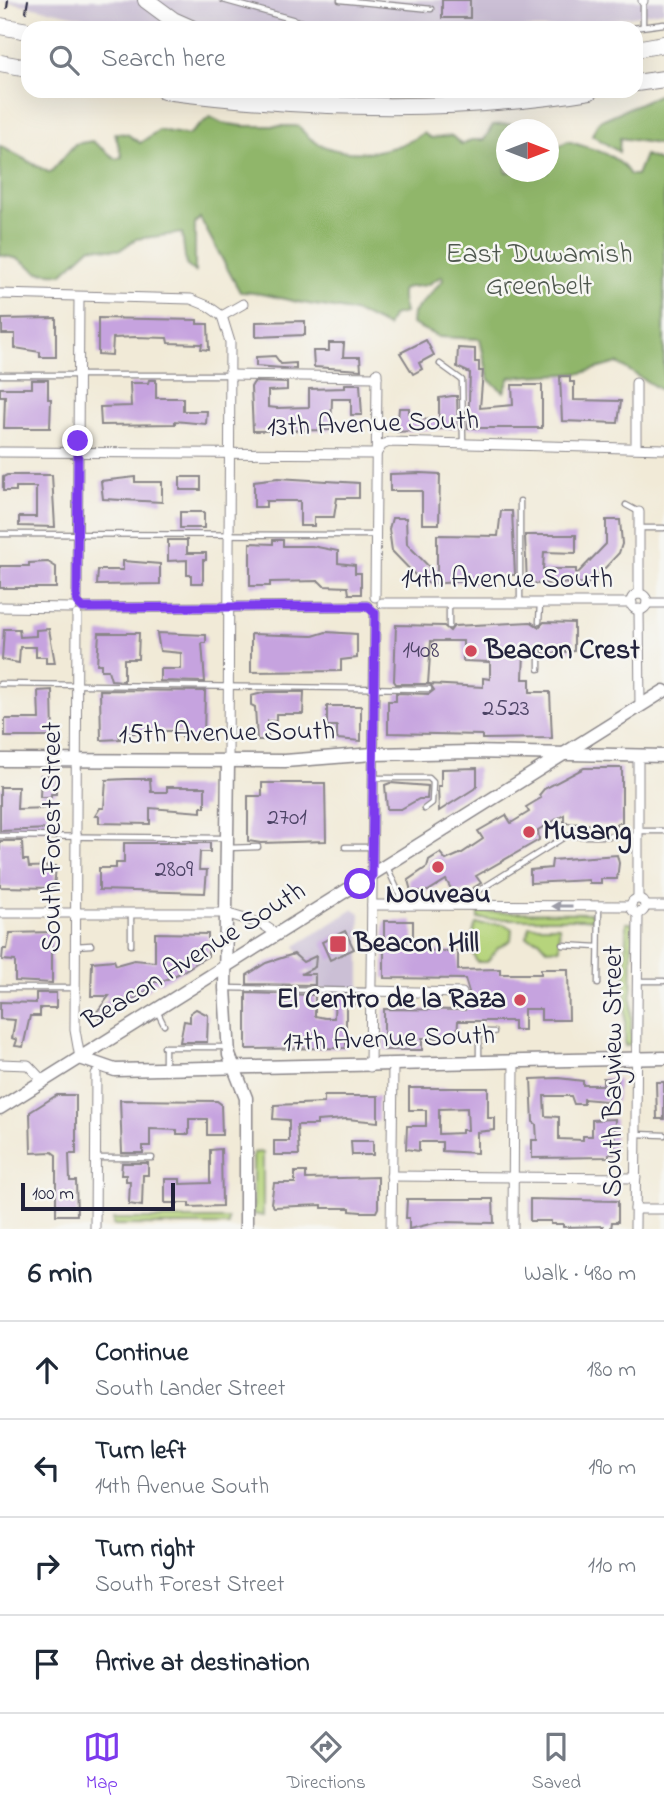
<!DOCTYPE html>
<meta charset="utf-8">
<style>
:root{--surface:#fff;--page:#f2f2f3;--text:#1f2937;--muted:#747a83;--line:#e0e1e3;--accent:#7c3aed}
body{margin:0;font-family:"Indie Flower",sans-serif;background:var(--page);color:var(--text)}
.compass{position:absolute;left:496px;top:119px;width:63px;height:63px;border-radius:50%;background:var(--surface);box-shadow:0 7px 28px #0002;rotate:90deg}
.scale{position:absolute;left:21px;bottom:18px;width:154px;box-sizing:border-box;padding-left:7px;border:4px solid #22223b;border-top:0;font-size:19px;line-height:24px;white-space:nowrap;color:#22223b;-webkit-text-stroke:5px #f6f6f2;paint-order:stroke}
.stop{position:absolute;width:21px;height:21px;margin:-16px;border:5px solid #7c3aed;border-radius:50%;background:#fff}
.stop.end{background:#7c3aed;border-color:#fff;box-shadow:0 2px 7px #0008}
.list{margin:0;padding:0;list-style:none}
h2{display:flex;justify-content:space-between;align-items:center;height:91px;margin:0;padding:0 28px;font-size:30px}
h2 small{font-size:23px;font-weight:400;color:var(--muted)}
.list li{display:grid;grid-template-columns:46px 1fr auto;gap:21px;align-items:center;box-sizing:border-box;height:98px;padding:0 28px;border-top:2px solid var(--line)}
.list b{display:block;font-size:26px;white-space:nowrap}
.list p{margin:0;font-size:23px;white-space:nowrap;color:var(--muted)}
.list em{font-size:23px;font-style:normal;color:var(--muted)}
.icon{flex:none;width:38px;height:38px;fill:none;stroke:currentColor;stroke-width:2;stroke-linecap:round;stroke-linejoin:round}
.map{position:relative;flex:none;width:664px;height:1229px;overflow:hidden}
.search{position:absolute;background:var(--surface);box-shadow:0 7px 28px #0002;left:21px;right:21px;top:21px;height:77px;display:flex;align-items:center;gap:18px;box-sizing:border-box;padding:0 24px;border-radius:21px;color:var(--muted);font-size:26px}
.sheet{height:483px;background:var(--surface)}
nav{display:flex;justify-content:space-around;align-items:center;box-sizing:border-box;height:98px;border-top:2px solid var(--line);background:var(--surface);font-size:19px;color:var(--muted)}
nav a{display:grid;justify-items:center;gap:4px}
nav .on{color:var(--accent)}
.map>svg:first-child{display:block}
.industrial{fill:#cbbfd5}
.green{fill:#b6d47b;stroke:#6c7b5b;stroke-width:2}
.forest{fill:#90b66b;stroke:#596c53;stroke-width:2}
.building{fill:#c6a3df;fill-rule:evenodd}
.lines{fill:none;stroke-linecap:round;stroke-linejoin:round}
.lane-casing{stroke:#8a8689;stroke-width:7}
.street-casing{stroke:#8a8689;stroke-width:11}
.secondary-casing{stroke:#8a8689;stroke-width:15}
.highway-casing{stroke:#8a8689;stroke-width:18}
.lane{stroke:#fff;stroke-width:4.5}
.street{stroke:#fff;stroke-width:9}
.secondary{stroke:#fff;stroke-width:12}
.highway{stroke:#fff;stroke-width:16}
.tram{stroke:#22223b;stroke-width:2}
.highway-bridge-casing{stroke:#8a8689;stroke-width:18;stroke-linecap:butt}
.highway-bridge{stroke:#fff;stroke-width:16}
.oneway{fill:#9c9ca7}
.route{stroke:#7c3aed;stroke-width:9}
.poi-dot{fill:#d1495b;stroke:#f6f6f2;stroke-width:2.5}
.labels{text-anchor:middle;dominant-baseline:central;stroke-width:5;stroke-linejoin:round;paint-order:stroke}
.number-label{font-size:24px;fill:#4b4264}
.park-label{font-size:28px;fill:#4e574e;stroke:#f6f6f2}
.street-label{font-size:28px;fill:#22223b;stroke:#f6f6f2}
.poi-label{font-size:28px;font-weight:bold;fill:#22223b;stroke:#f6f6f2;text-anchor:start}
</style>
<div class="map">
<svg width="664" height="1229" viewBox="0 0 664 1229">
<rect width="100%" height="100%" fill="#f6f6f2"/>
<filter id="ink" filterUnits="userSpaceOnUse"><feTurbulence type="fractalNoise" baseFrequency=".0143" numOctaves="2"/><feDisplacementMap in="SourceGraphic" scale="14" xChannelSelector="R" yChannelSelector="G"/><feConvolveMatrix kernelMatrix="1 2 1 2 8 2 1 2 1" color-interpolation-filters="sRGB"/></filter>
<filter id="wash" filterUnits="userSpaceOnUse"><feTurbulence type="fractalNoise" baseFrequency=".00686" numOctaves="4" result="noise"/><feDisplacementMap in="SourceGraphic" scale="28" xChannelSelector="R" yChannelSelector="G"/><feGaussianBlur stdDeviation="1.57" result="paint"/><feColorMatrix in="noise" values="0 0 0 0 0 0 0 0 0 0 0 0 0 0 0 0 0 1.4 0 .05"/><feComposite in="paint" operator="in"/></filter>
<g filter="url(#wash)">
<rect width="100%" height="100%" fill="#f1ead7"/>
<g class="industrial">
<polygon points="0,0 664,0 664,11 560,28 135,28"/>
<polygon points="354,909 360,913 360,1008 330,1008 330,989 316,989 315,975 310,974 295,946"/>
</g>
<g class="green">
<polygon points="478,912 592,913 593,919 478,919"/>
<polygon points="626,923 632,923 631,1044 625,1046"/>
<path d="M476,924H504L512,929L511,940L498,948L487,962H477C471,954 472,932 476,924Z"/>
<polygon points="529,926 559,926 560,948 547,949 539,940 527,937"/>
<polygon points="263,1152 263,1216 253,1214 253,1153"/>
<rect x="113" y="1219" width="115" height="6"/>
</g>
<g class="forest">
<polygon points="658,95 664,95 664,145 620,138 619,152 592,135 599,121"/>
<path d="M210,117L222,123L243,126H299C323,164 393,156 423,133L431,138L452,136L462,145L471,140H484L493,125L512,124L515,129L506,130V172H548L549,151L568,141C591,150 616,151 630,175H637L645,155L664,163V392L617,363L582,373L510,377L504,392L489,380L480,339L439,337L412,324L413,313L443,280L442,276C437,279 431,283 426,285C404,290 397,280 405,313L392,316L387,327C349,305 333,310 293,301C275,297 259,292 240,292L200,218L195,223V272L186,265L182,233L136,239L120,250L91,247L62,274L38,272L19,259L0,255V146L50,173L75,144L92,141L116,159L122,157L115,133L127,134L140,143L159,130L188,135Z"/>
</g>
<g id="blocks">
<g class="building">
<rect x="442" y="0" width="28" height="18"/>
<polygon points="56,318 56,357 40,357 40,352 15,348 15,334 2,334 2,319"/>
<polygon points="98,318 197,320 197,324 208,324 209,350 201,349 202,344 168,343 167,338 136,337 113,338 112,355 98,354"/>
<polygon points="305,321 305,335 256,337 256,322"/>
<polygon points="426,340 434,355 419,363 422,369 413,374 400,353"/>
<polygon points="329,343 344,343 343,357 360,357 361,370 314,367 313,351 329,351"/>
<polygon points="458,348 475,349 475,362 479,362 479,371 483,371 480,408 513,405 512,385 542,385 542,428 468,428 470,373 457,367"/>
<polygon points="275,356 281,364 296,363 296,369 256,366 256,357"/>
<polygon points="560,376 570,376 570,382 574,382 574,400 621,401 618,423 562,421"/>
<polygon points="32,380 48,380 48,399 51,399 50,428 4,428 5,396 0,396 0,388 32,388"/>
<polygon points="149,380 156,380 156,398 183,398 183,411 207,411 206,424 175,421 175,424 101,425 100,407 131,406 130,383 148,383"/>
<polygon points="254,382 287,383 287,390 268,391 268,407 277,408 309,407 309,389 345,388 345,384 360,384 362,415 351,415 351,399 332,399 331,430 253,431 251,387"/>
<polygon points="452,396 457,396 458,428 397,432 399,408 409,408 409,416 417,415 417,419 439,420 439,398"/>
<polygon points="420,473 440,474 439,524 422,524 422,491 390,491 390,474"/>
<polygon points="7,475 52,475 55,527 19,526 19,517 36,517 36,487 16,487 16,491 3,491 3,477"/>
<polygon points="135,477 135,482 162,482 162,502 103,499 101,481"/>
<rect x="180" y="477" width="21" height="13"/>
<polygon points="278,478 359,483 359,498 337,498 334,517 314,517 314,526 300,526 300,501 266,501 266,507 254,507 254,481"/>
<polygon points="501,511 512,511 515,575 487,575 483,584 468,584 468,581 431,584 421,581 392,551 389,529 392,518 406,518 407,544 437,575 437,535 498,536"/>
<rect x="180" y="512" width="24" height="16"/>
<polygon points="606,520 620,520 622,544 619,553 591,583 527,584 525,535 576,535 576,553 544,552 543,569 576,569 576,575 606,544"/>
<polygon points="168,540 187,540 187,553 206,553 206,560 203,560 203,583 191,583 191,575 187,575 187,560 168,561"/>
<polygon points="273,540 283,540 283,546 312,546 338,551 338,563 355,565 355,573 361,573 361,594 349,594 348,587 324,586 319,581 270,582 270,586 250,586 250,543 273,544"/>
<polygon points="123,561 160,564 160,584 97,585 98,570 123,570"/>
<polygon points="48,562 56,567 56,588 0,588 0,566 29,566 29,563"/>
<path d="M531,622L539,627L544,622L574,623V651L545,654L540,646L534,650H524L523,679H530V692H550L552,738L482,739V735L388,733V701H396V693L429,694L434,690L430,684H396L394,681L396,625L444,626L450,631L454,626ZM431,641H463V661L490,662V679L483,678V687L428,684Z"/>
<polygon points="4,629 19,629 20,637 36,636 36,630 49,629 55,663 46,663 46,657 36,657 36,647 20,647 19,663 2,660"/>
<polygon points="326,632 357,634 357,658 341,660 341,671 251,672 251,634 313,636"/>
<polygon points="99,633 139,633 138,659 124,659 124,681 111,680 108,670 101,670 101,664 97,664"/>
<polygon points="157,633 206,635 206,643 202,643 205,682 160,681 160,669 181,669 181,653 160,651"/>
<polygon points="52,690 53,737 5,737 5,719 39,719 38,691"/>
<polygon points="100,690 205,691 204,738 182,738 182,731 165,731 119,734 120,739 101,740"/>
<polygon points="266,692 304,692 303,714 276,714 276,721 268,721 268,740 257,740 255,707 251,705 251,696"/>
<polygon points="327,706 361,706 361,741 337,739 337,726 327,726"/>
<polygon points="477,768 477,787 439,811 438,786 441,786 441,769"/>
<polygon points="584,768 622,768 622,823 617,823 617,826 564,823 564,815 538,830 539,840 476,876 481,883 468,891 453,892 446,880 428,891 411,891 408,880 427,867 429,860 440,853 446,860 462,853 483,839 478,831 506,815 511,823 529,812 526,807 541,798 539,795 544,789"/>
<polygon points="41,775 56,775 56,794 51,794 51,797 40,797"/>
<polygon points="127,779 150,779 151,792 167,792 167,787 205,787 205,807 201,807 201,812 150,808 150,824 99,823 99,816 95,816 100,808 104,808 106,780"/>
<polygon points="262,783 325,783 326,841 261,843 248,841 248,796 262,796"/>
<polygon points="390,783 428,786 427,799 419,799 401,809 387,809 385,785"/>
<polygon points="0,787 18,787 17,809 47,808 50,829 0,831"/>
<polygon points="0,841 22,841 23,860 28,860 29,867 56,866 54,888 0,887"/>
<polygon points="124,843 210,843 210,852 200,852 199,870 207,870 205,893 99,890 99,868 116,868 116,863 124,863"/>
<polygon points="617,855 619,863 617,879 601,879 601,883 589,883 589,880 530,883 530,870 551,868 552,860"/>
<polygon points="384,921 413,921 413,951 458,951 458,970 500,969 500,974 541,974 541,969 568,969 569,1020 541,1020 541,1009 524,1009 524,1030 514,1030 514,1021 458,1021 457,1038 422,1038 422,1050 384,1050 384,1009 465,1010 469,992 465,979 384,978"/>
<polygon points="345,931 354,949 330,960 322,942"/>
<polygon points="52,932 52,983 15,981 15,961 2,960 3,949 7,949 10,933"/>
<polygon points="155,933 208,934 208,956 180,973 161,982 151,982 151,988 100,1020 96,1013 109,996 91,996 92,962 114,960 116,965 134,960 155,962"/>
<polygon points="294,954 303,962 316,956 315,967 301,974 315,974 315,985 247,984 247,975 266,963"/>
<polygon points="36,993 56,993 56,1008 40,1008 40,1016 30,1016 23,1047 15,1046 17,1040 12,1038 15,1020 0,1019 0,1002 36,1003"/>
<polygon points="246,993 315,995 315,1016 325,1018 334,1018 335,995 356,996 356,1004 346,1004 346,1048 246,1049"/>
<polygon points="196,1009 208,1015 207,1042 180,1042 184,1021 190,1022 190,1013"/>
<polygon points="558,1078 583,1081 583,1085 603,1085 603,1078 618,1079 617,1102 584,1099 584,1104 574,1104 571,1096 544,1096 545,1116 559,1117 559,1139 583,1140 583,1136 592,1136 592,1120 615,1119 614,1154 609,1154 609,1157 532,1158 532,1140 537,1140 536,1124 533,1122 531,1079"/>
<polygon points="656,1082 664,1082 664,1119 657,1119"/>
<path d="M409,1088H488V1118H495V1130L477,1132V1153L442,1151V1142H419V1151L406,1149L407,1126H426V1110H409ZM467,1108L468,1130H462V1133L439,1134V1109Z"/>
<polygon points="57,1095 76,1095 76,1154 69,1154 70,1181 76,1181 77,1215 56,1215 56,1155 52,1152 31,1153 30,1112"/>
<polygon points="324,1096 378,1096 378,1122 347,1119 317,1121 317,1125 297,1125 299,1155 274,1155 274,1141 289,1141 289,1120 273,1119 274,1105 324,1103"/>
<polygon points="120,1100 217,1101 221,1104 222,1135 207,1135 207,1119 189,1119 189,1134 177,1134 177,1130 150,1129 150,1146 143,1146 143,1153 122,1153"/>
<polygon points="351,1141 373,1141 373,1155 352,1155"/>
<polygon points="221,1149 222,1206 189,1207 189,1203 165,1203 165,1179 180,1179 180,1184 210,1183 210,1150"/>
<polygon points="122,1163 148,1163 148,1175 143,1175 142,1206 129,1204 130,1181 126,1181 126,1175 121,1175"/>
<polygon points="295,1172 306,1172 306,1179 378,1177 378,1208 376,1212 361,1212 350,1211 350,1208 322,1208 322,1205 274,1207 271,1203 274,1183 295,1183"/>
<polygon points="407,1199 493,1199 494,1223 439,1222 409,1229 409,1218 406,1218"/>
<polygon points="530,1199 618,1201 618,1222 612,1222 611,1229 603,1229 603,1226 563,1227 563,1224 551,1224 551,1221 530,1221"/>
</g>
</g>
</g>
<g filter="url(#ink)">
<use href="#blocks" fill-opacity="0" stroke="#8a8689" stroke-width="2"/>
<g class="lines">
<defs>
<g id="lane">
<polyline points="223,0 324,28"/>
<polyline points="340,0 431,9"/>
<polyline points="643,2 643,25"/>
<polyline points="633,28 664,24"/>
<polyline points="440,364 462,380 463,442"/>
<polyline points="0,375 230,375"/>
<polyline points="520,501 520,602"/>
<polyline points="626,505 639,512"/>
<polyline points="640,528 664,528"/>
<polyline points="0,534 375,535"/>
<polyline points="539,622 540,604"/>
<polyline points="449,626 449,603"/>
<polyline points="539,669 539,651"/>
<polyline points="0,684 429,689"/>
<polyline points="373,778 429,778 433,782 432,803 424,809"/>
<polyline points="639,831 664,831"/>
<polyline points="0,836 226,838"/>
<polyline points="345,847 373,847"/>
<polyline points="227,848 258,847"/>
<polyline points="387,867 399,893 399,904"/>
<polyline points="464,905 470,896 566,836 638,836"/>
<polyline points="131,945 131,914"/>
<polyline points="563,945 598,947"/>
<polyline points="75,946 91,945"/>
<polyline points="638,981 664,981"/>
<polyline points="598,984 599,907"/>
<polyline points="0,988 74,988"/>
<polyline points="226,988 370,991"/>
<polyline points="158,1013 164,1025"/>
<polyline points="164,1047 227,1047"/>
<polyline points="165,1050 165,1066"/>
<polyline points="479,1060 479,1036 483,1032 494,1032"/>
<polyline points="637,1134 664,1135"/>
<polyline points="96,1158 152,1158"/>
</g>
<g id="street">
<polyline points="643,1 643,0"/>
<polyline points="0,294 191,299 208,306 222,316 243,304"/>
<polyline points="222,316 230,342 228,762"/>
<polyline points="230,375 377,377"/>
<polyline points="636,383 636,447"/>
<polyline points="0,452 376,454 382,445 389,442 664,449"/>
<polyline points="639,512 639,594"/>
<circle cx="639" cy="602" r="8"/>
<polyline points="375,597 377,373"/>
<polyline points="77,602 79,297"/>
<polyline points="382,603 632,603"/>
<polyline points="647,603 664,603"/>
<polyline points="0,607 71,608"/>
<polyline points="83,608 367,606"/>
<polyline points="639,609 640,706"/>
<polyline points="77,615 75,1030 80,1058"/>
<polyline points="638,756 638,898"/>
<circle cx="638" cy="906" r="7"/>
<polyline points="372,905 630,906"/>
<polyline points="645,906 664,906"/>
<polyline points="0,913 225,913 262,924 277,934"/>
<polyline points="370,991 462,993"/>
<polyline points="0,1064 28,1065 43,1081"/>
<polyline points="370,1067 375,613"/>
<polyline points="391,1176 636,1178"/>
<polyline points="635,1209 664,1209"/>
<polyline points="95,1229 96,1074"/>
<polyline points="391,1229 393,1067"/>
<polyline points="513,1229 514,1061"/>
<polyline points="635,1229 638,913"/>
</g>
<g id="secondary">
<polyline points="0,760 285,761 373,754 472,752 664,756"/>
<polyline points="228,762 225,988 229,1055 246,1098 246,1229"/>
<polyline points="80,1058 115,1070 664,1058"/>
<polyline points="0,1108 664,691"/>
</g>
<g id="highway">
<polyline points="146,0 173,20 191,28"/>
<polyline points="636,49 664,44"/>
<polyline points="636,83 664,79"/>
<path d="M164,91C305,109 449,114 590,91"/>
</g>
</defs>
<use href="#lane" class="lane-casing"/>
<use href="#street" class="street-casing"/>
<use href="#secondary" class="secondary-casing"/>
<use href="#highway" class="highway-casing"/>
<use href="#lane" class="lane"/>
<use href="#street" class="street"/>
<use href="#secondary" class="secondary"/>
<use href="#highway" class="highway"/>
<g class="tram">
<polyline points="7,8 8,0"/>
<polyline points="26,12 28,0"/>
</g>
<defs>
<g id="highway-bridge">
<polyline points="0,26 28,31"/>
<polyline points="0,63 28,68"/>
</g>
</defs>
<use href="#highway-bridge" class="highway-bridge-casing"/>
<use href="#highway-bridge" class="highway-bridge"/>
</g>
<defs><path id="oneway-solid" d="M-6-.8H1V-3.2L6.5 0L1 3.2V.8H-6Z" transform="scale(1.75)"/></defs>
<use class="oneway" href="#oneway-solid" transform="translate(562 906) rotate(-180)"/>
</g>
<g class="lines" filter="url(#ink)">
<polyline class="route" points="78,441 77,602 83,608 367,606 375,613 372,877 360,884"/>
</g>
<g class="poi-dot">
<circle cx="471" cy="651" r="7"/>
<circle cx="529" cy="832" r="7"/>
<circle cx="438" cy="867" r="7"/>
<rect x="329" y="935" width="18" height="18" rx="3.5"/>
<circle cx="520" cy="1000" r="7"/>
</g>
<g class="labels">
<g class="number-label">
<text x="421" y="651">1408</text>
<text x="506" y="709">2523</text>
<text x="287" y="818">2701</text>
<text x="174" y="870">2809</text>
</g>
<g class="park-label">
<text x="539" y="255">East Duwamish<tspan x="539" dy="32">Greenbelt</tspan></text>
</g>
<g class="street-label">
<text transform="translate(373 425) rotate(-2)">13th Avenue South</text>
<text x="507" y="580">14th Avenue South</text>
<text transform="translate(227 734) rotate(-1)">15th Avenue South</text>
<text transform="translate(53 837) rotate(-90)">South Forest Street</text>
<text transform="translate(195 957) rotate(-32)">Beacon Avenue South</text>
<text transform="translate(389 1040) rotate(-2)">17th Avenue South</text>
<text transform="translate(614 1071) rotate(-90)">South Bayview Street</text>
</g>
<g class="poi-label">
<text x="485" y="651">Beacon Crest</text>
<text x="543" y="832">Musang</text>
<text x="438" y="895" text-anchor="middle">Nouveau</text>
<text x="354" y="944">Beacon Hill</text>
<text x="506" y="1000" text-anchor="end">El Centro de la Raza</text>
</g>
</g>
</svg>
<svg class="compass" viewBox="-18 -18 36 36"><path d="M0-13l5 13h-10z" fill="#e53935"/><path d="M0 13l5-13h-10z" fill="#747a83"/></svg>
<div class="scale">100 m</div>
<div class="stop" style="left:360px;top:884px"></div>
<div class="stop end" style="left:78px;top:441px"></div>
<div class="search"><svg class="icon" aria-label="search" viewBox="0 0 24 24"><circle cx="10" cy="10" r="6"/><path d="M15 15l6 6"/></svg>Search here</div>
</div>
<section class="sheet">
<h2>6 min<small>Walk · 480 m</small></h2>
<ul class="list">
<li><svg class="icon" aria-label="ahead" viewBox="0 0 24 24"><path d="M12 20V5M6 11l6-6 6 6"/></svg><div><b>Continue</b><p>South Lander Street</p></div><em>180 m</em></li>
<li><svg class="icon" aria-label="left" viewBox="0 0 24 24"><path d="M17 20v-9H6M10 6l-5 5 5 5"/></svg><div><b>Turn left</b><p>14th Avenue South</p></div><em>190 m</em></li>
<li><svg class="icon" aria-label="right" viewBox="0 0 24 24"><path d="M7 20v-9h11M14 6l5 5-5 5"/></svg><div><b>Turn right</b><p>South Forest Street</p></div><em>110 m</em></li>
<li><svg class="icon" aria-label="arrive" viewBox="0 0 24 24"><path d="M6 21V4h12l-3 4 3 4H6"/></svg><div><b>Arrive at destination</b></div></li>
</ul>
</section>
<nav>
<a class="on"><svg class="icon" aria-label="map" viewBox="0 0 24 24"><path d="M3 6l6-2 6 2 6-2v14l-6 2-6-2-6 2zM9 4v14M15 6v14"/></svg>Map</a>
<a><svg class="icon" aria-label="directions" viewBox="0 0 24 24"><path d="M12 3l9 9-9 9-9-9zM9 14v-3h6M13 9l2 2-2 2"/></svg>Directions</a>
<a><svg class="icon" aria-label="saved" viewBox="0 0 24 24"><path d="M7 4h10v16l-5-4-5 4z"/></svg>Saved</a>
</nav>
